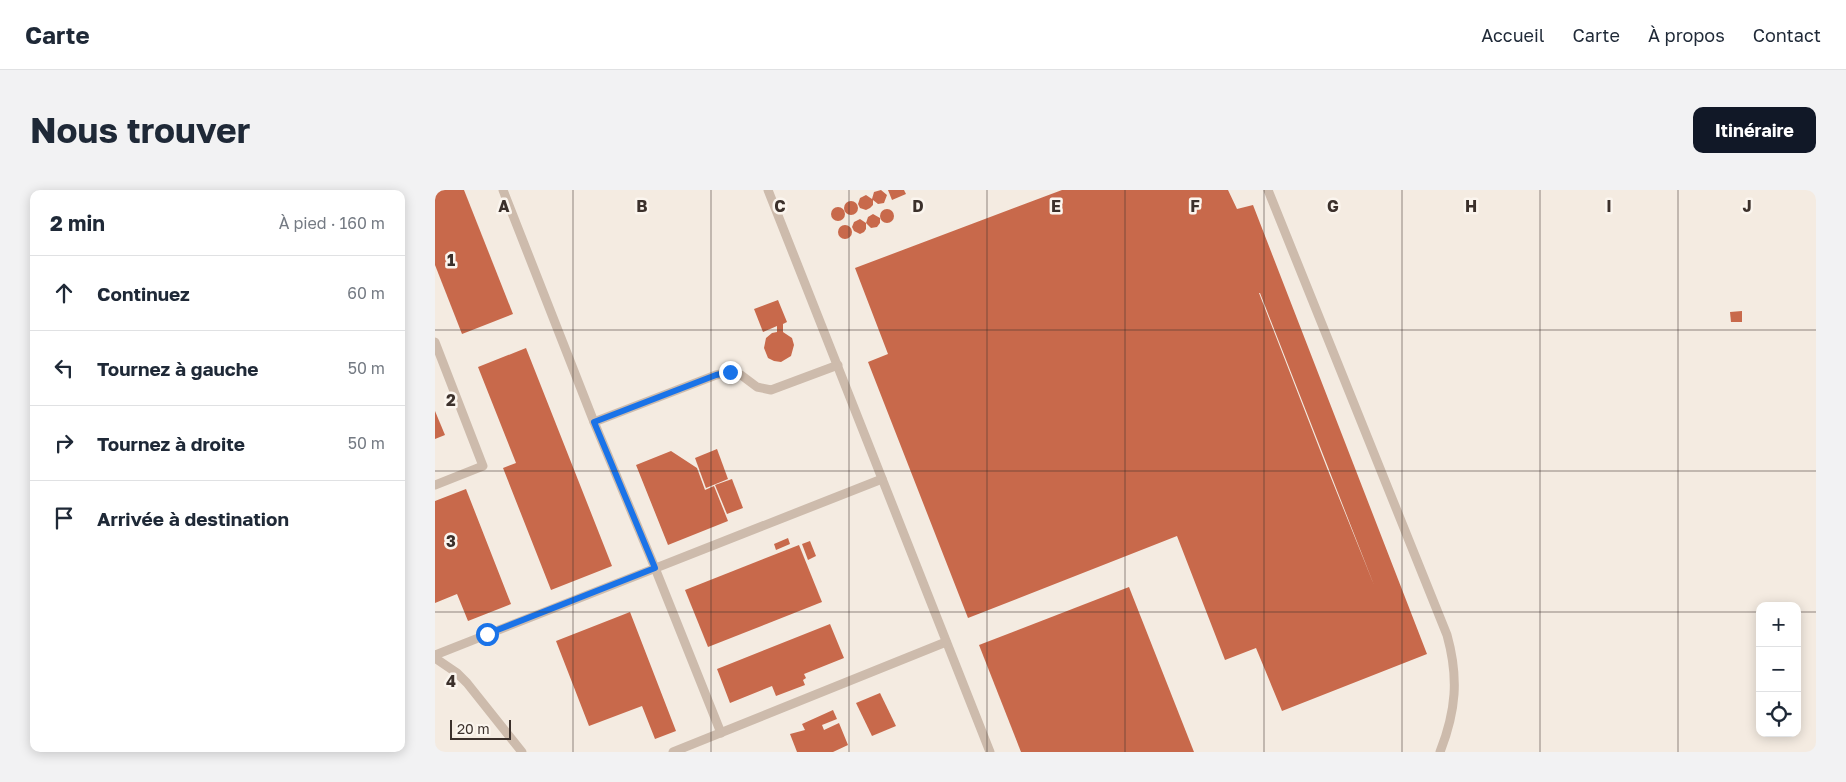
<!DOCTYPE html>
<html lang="fr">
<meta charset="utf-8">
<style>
:root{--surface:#fff;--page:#f2f2f3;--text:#1f2937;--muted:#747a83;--line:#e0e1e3;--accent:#111827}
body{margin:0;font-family:"Golos Text",sans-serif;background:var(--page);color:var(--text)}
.controls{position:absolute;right:15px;bottom:15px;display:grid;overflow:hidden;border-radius:10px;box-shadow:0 2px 12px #0003}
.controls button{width:45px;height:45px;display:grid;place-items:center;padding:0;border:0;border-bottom:1px solid var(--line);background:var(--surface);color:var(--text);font:25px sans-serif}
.scale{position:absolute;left:15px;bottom:12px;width:61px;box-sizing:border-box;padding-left:5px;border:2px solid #3b302b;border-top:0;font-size:14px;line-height:18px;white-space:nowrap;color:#3b302b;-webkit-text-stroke:4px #fbf5ee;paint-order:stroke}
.stop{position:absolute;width:15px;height:15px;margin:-11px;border:4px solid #1a73e8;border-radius:50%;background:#fff}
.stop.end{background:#1a73e8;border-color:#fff;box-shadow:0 1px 5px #0008}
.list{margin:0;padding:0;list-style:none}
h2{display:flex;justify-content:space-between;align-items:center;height:65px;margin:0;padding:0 20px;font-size:21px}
h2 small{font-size:16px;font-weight:400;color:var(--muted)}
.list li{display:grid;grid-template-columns:32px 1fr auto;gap:15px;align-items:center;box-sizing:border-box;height:75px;padding:0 20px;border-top:1px solid var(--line)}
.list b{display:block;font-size:19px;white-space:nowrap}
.list em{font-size:16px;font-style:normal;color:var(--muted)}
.icon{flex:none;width:28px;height:28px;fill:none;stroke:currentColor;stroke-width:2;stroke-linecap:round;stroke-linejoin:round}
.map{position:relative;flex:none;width:1381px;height:562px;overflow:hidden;border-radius:10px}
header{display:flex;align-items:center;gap:30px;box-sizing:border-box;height:70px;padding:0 25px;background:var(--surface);border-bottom:1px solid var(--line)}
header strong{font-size:24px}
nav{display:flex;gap:28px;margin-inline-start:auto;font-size:18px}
.intro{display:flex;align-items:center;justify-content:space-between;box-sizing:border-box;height:120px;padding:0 30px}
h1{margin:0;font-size:35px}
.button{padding:12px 22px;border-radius:10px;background:var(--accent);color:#fff;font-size:18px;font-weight:700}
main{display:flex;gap:30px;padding:0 30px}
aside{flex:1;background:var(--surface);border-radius:10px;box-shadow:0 2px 12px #0003}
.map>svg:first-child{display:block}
.building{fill:#c8694b;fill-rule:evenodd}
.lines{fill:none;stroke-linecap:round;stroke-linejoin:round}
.lane{stroke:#cdbbac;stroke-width:9}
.route{stroke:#1a73e8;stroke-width:6}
.grid{fill:none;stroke:#3b302b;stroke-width:1;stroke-opacity:0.55}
.grid-label{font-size:16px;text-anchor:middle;font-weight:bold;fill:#3b302b;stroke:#fbf5ee;stroke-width:5;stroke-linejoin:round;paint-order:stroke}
</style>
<header>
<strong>Carte</strong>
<nav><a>Accueil</a><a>Carte</a><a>À propos</a><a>Contact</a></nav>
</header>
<div class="intro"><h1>Nous trouver</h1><a class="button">Itinéraire</a></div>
<main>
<aside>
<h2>2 min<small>À pied · 160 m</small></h2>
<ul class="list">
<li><svg class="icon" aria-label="ahead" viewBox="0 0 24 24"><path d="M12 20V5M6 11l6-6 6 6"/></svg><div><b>Continuez</b></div><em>60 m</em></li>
<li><svg class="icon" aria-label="left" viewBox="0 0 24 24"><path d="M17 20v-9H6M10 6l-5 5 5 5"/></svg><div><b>Tournez à gauche</b></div><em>50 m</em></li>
<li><svg class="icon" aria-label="right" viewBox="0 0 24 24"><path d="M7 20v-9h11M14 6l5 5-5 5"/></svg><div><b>Tournez à droite</b></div><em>50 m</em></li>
<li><svg class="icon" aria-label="arrive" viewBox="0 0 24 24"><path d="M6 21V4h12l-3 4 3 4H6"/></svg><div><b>Arrivée à destination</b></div></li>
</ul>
</aside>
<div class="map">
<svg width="1381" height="562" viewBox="0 0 1381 562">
<rect width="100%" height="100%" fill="#f4ebe1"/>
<g class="building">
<polygon points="0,0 29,0 78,124 27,144 0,75"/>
<polygon points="446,0 452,5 449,13 443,14 438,10 438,15 435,18 431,20 425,18 423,14 425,8 431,5 437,9 439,2"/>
<polygon points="453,0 469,0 471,4 457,10"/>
<path d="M627,0H793L802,19L818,15L992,464L847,521L821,458L790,470L742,346L533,428L433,172L453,164L420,78ZM824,103H825L939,395L892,278Z"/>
<circle cx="416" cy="18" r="7"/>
<circle cx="403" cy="24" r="7"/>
<circle cx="452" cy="26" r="7"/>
<polygon points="438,24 445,28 445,33 442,37 436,38 431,33 431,39 429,42 425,44 419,41 417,37 419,32 425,29 431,33 433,27"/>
<circle cx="410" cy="42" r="7"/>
<polygon points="343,110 352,132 348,134 348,142 357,148 359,155 356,166 346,172 339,171 333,168 329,158 331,148 337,143 342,142 342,136 328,142 319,119"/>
<polygon points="1307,121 1307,132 1296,132 1295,122"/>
<polygon points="91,158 177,376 116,400 68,278 81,273 43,177"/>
<polygon points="0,221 10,245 0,249"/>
<polygon points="282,259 293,289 271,298 260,268"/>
<polygon points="236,261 262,278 270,300 279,296 293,331 233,355 201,275"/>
<polygon points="297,289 308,318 292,324 280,295"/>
<polygon points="31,299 76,414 33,431 22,404 0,413 0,311"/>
<polygon points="353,348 355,354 341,360 339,354"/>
<polygon points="375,351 381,366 373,370 367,354"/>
<polygon points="364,355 387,412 273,457 250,400"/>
<polygon points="694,397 759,562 586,562 544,455"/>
<polygon points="195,422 241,541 220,549 207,516 154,536 121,451"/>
<polygon points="395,434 409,468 369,484 371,488 368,490 370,495 341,506 337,496 295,513 282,479"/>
<polygon points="445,503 461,536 437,546 421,513"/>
<polygon points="398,520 402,529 387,535 389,540 404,533 413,555 398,562 362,562 355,544 370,540 367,534"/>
</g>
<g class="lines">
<g class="lane">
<polyline points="68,0 159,232 220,378 286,543"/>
<polyline points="333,0 555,562"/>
<path d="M833,0L1012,445C1024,488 1021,521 1005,562"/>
<polyline points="0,152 48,276 0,295"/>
<polyline points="159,232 281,185 295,182 306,185 322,197 336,200 403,175"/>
<polyline points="0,465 447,289"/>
<polyline points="0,468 22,483 32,493 87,562"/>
<polyline points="238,562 511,452"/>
</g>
</g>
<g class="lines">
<polyline class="route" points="52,444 220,378 159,232 281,185 295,182"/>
</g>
<path class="grid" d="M138,0V562M276,0V562M414,0V562M552,0V562M690,0V562M829,0V562M967,0V562M1105,0V562M1243,0V562M0,140H1381M0,281H1381M0,422H1325M1362,422H1381"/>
<g class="grid-label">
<text x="69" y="22">A</text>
<text x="207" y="22">B</text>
<text x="345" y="22">C</text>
<text x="483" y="22">D</text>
<text x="621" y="22">E</text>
<text x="760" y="22">F</text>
<text x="898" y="22">G</text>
<text x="1036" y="22">H</text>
<text x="1174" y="22">I</text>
<text x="1312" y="22">J</text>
<text x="16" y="76">1</text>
<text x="16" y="216">2</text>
<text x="16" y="357">3</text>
<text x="16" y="497">4</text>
</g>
</svg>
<div class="controls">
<button>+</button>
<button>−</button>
<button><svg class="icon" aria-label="locate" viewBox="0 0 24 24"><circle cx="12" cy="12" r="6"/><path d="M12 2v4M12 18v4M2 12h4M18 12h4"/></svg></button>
</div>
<div class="scale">20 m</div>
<div class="stop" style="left:52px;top:444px"></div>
<div class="stop end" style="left:295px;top:182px"></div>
</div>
</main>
